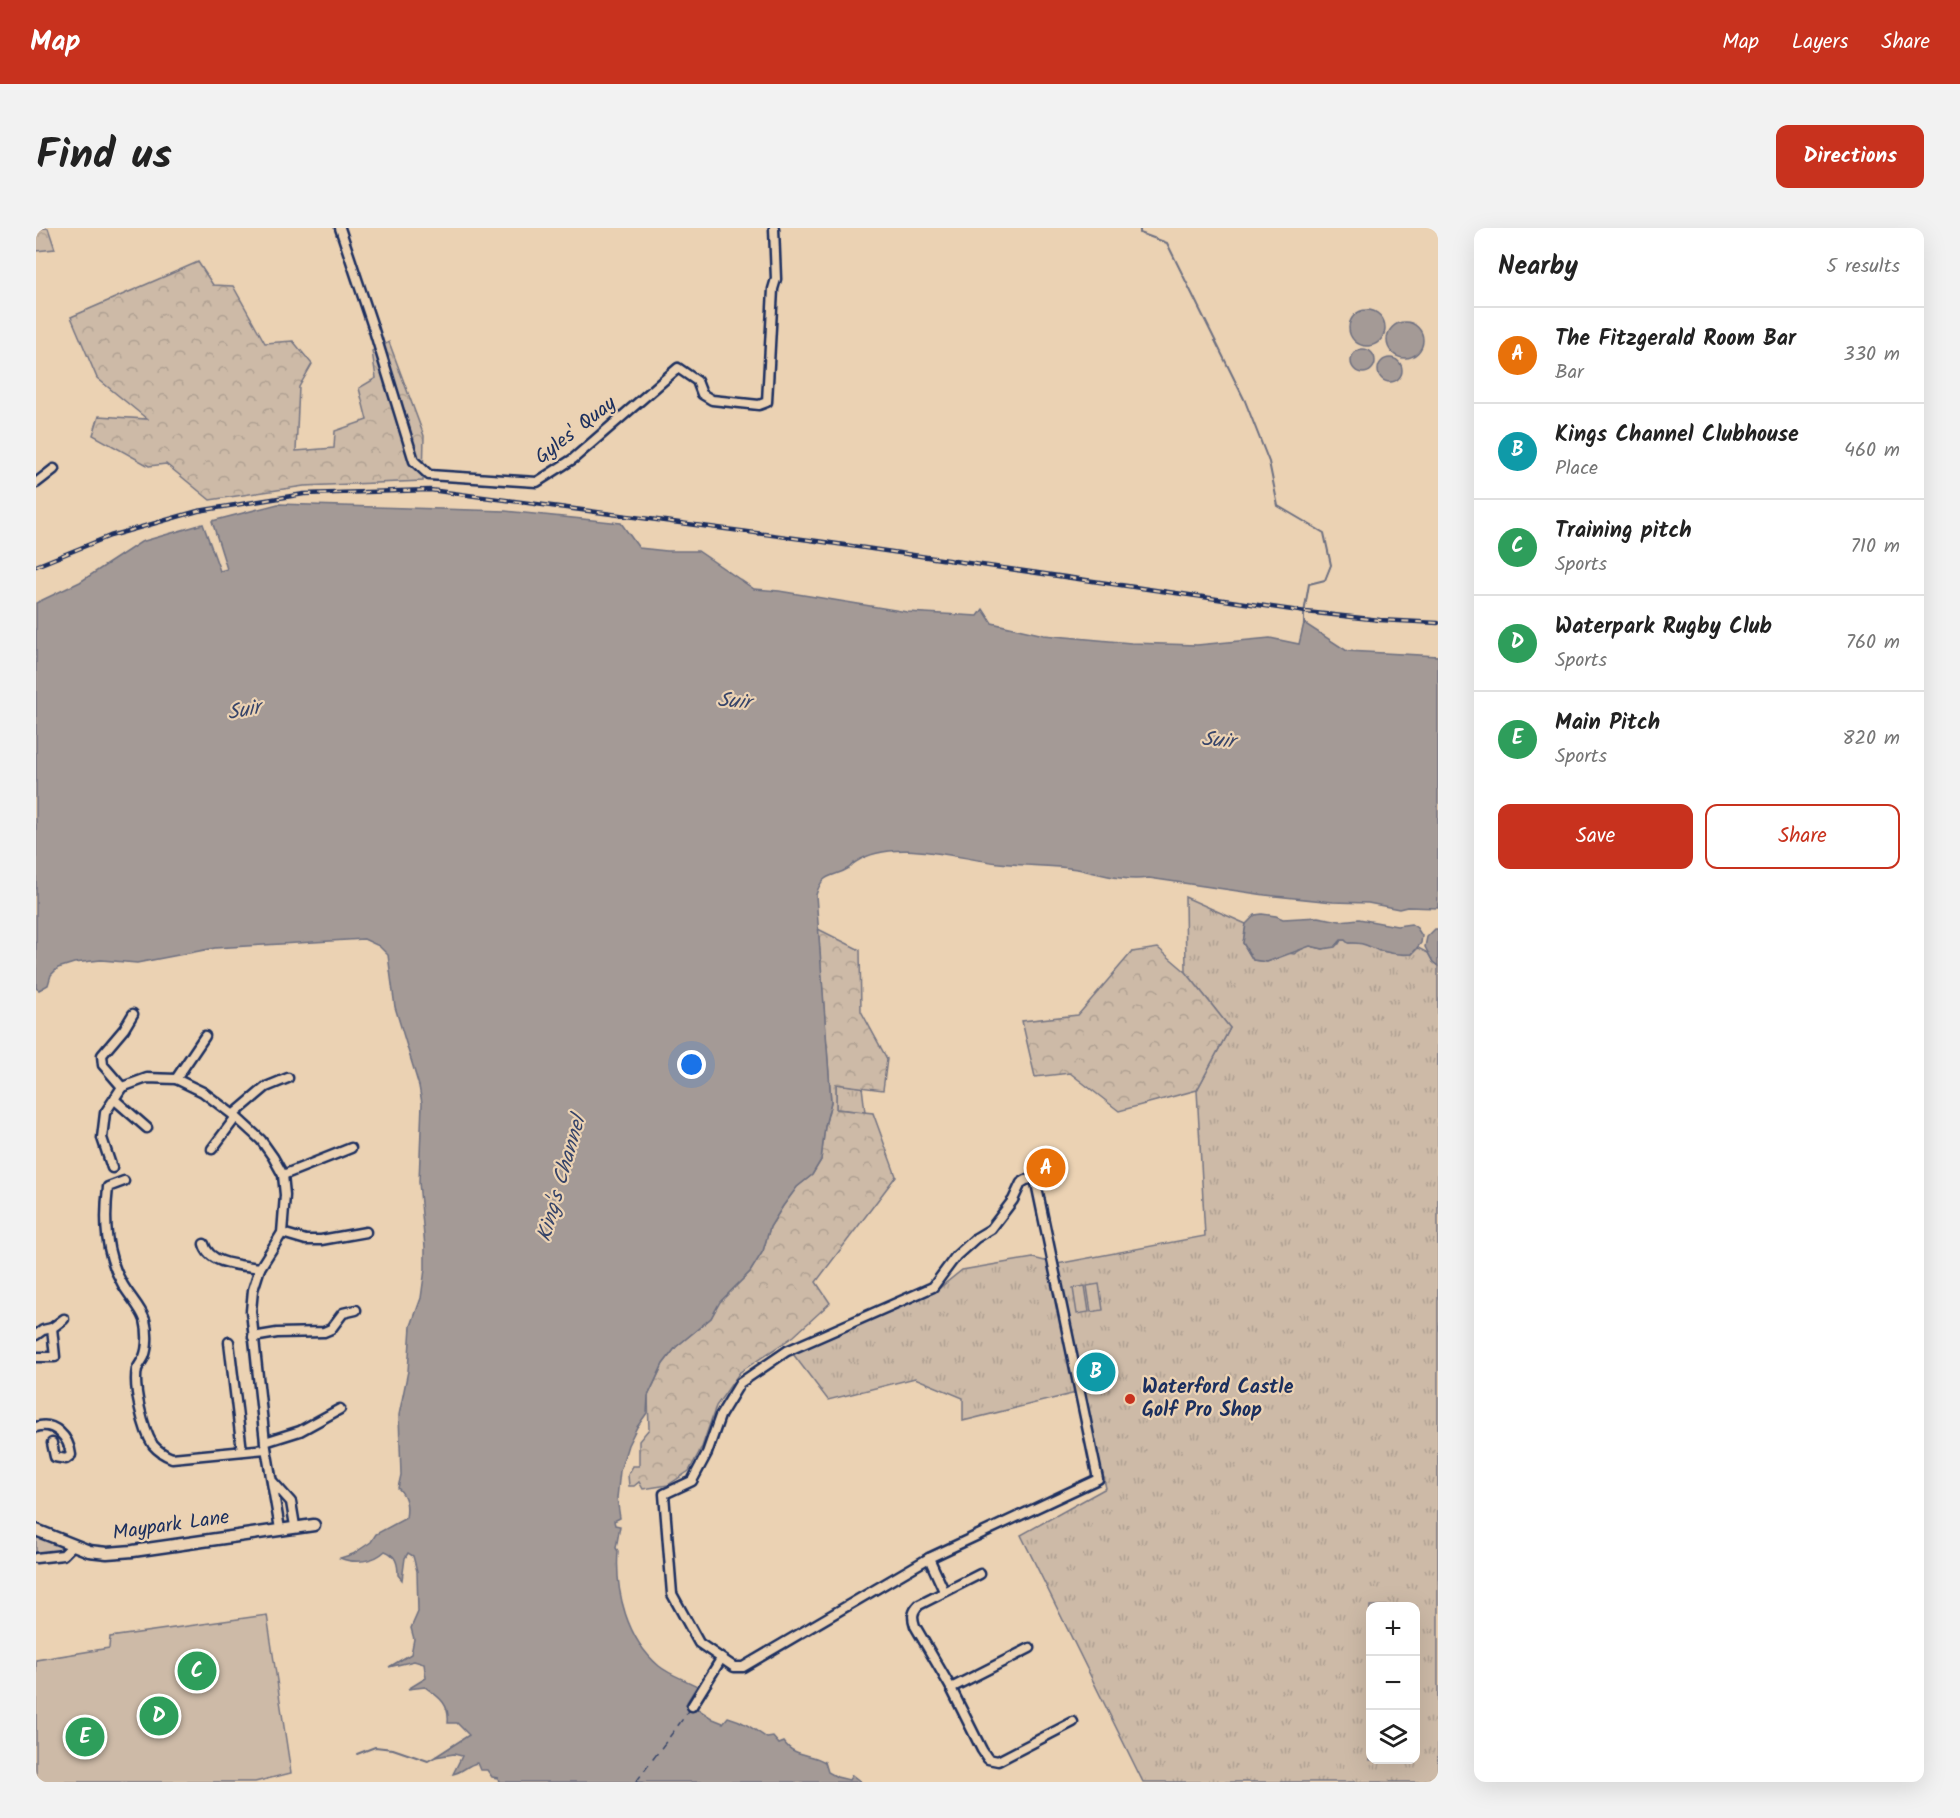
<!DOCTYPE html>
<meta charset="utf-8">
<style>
:root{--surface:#fff;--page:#f2f2f2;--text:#222;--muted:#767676;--line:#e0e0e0;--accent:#c8321e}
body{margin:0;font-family:Kalam,sans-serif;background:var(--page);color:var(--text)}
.controls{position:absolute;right:18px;bottom:18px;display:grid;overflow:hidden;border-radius:12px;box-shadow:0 6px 24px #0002}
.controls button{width:54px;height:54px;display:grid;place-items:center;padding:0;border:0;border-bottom:2px solid var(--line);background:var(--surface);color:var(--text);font:30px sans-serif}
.you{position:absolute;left:656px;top:837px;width:21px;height:21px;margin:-15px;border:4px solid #fff;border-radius:50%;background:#1a73e8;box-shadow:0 0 0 9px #1a73e833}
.badge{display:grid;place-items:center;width:39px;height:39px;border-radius:50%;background:var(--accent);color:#fff;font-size:20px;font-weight:700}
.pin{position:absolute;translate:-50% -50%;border:3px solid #fff;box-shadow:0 2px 6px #0006}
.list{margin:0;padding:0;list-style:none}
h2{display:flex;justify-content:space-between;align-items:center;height:78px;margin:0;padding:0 24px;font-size:26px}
h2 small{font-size:20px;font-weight:400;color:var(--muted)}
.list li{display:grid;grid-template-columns:39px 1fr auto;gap:18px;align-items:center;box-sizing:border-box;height:96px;padding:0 24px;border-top:2px solid var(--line)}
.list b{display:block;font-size:22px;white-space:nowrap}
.list p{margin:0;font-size:20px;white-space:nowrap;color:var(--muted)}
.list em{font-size:20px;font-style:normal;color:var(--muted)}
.actions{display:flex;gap:12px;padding:18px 24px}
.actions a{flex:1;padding:14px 0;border:2px solid var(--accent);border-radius:12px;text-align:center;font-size:21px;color:var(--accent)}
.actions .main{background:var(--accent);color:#fff}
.icon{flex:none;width:33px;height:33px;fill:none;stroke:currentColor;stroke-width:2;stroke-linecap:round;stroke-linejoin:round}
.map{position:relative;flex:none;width:1402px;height:1554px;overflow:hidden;border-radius:12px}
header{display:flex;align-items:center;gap:36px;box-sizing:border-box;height:84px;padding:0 30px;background:var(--accent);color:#fff}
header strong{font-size:28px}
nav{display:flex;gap:33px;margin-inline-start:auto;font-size:21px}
.intro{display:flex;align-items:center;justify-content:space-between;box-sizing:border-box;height:144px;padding:0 36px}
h1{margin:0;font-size:42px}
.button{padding:15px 27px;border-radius:12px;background:var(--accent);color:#fff;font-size:21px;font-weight:700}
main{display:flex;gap:36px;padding:0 36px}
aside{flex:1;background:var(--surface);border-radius:12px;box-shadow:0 6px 24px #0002}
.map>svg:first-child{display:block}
.grass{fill:url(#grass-tufts);stroke:#747482;stroke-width:1.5;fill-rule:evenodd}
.forest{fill:url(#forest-crowns);stroke:#747482;stroke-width:1.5}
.pitch{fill:#cdbaa7;stroke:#747482;stroke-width:1.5}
.water{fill:#a49a96;stroke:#6d6f80;stroke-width:1.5}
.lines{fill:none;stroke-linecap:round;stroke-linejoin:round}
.stream{stroke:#6d6f80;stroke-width:2}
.ferry{stroke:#364469;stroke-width:1.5;stroke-dasharray:8 6;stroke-linecap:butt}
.minor-casing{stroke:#1b2f5e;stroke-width:13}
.tertiary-casing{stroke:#1b2f5e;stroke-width:15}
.minor{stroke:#ebd2b3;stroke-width:8}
.tertiary{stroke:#ebd2b3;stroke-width:10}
.rail-casing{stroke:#1b2f5e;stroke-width:4.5}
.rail{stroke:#ebd2b3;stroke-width:2;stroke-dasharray:7;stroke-linecap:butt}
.poi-dot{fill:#c8321e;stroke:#ebd2b3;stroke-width:2}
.labels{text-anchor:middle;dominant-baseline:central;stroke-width:4.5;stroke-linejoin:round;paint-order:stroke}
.street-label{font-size:20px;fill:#1b2f5e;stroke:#ebd2b3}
.poi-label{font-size:20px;font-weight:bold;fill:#1b2f5e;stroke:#ebd2b3;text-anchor:start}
.water-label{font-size:21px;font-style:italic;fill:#364469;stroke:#ebd2b3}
</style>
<header>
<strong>Map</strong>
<nav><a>Map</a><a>Layers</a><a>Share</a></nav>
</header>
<div class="intro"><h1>Find us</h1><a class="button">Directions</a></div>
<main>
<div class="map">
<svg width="1402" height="1554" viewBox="0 0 1402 1554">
<defs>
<pattern id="grass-tufts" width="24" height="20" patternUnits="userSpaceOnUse" patternTransform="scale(1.5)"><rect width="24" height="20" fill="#cdbaa7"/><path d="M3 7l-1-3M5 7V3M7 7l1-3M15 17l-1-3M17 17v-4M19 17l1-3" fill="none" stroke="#afa092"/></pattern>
<pattern id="forest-crowns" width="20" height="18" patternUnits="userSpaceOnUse" patternTransform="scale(1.5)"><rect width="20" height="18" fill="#cdbaa7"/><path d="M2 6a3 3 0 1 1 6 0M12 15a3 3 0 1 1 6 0" fill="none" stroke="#afa092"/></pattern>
</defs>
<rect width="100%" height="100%" fill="#ebd2b3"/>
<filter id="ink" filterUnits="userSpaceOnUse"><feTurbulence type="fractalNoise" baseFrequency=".0167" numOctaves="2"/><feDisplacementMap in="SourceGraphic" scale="12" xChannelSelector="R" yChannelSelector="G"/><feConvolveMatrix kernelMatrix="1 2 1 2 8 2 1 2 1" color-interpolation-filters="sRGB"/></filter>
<g filter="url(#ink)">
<g class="grass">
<path d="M1149,669L1210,696L1207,715L1217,732L1231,734L1252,725L1258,726L1269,719L1274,718L1287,721L1303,716L1305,712H1309L1313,715L1325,714L1343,723L1376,726L1382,720L1392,725L1397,734L1402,738V1554H1107L985,1307L1070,1260L1048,1168L1040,1165L927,1193V1170L879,1150L792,1172L757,1126L901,1062L926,1042L997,1030L1021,1036L1169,1008L1161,862L1194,800L1150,744ZM1334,1378H1380V1532H1334Z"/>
<polygon points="800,856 826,859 829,884 800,881"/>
<polygon points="0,1306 24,1317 25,1324 0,1327"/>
</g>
<g class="forest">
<polygon points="0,0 12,0 19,21 0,23"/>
<polygon points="162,34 177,57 197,58 229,115 257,113 276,136 263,159 260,223 298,220 299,203 331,192 323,160 340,150 336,123 353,114 388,208 387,253 268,258 174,272 130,236 113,238 57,207 63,188 111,191 61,150 35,89"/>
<polygon points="782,701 824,722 825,783 851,831 847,862 800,856 800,881 837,885 860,948 780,1054 794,1075 758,1108 704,1144 680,1178 666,1219 653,1243 632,1257 607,1261 603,1254 598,1258 593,1258 592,1247 597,1238 603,1238 603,1213 613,1201 612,1168 627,1136 640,1119 675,1090 683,1074 714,1044 727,1023 734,999 747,978 761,959 776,947 785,932 789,898 795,874"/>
<polygon points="1122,720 1150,744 1194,800 1161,862 1083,883 1034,845 999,849 986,793 1042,787 1096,724"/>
</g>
<g class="pitch">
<polygon points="1063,1056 1067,1082 1055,1084 1051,1058"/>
<polygon points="1049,1058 1053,1084 1041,1086 1037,1060"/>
<polygon points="231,1387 255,1545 219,1554 0,1554 0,1432 73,1420 74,1409"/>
</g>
<g class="water">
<circle cx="1331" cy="100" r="18"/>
<circle cx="1369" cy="112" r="18"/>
<circle cx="1327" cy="133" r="12"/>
<circle cx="1354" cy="142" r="12"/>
<path d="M242,276L469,283L585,295L603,320L631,323H662L718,361L743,363L871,384L942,388L947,381L956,395L1008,407L1095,415L1161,417L1234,410L1263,416L1268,395L1311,423L1402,428V680L1371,679L1363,681L1332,675L1297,674L1229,667L1113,650C1089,654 1065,646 1041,641C1016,637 989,638 963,635C923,631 857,609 820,634C817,635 815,638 813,640C796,651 787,643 780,667L795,874L789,898L785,932L776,947L761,959L747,978L734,999L727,1023L714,1044L684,1074L675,1090L640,1119L627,1136L612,1168L611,1185L601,1199L592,1217L584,1243L581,1270L584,1290L578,1293L579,1297L584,1298L580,1320L582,1323C579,1364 591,1411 623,1438C634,1447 648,1451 661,1458L651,1474L677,1491L687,1495L692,1489C707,1493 718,1501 731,1510L737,1509L743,1516L748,1514C758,1529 775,1525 789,1534L792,1544L801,1549L813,1552L816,1547L825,1554H463L462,1550L456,1549L451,1542H444L441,1535C431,1537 427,1544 417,1546L426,1528L418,1526L399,1529L433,1507L421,1495H412C414,1476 403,1469 389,1459L372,1461L390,1450L388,1436L378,1433L353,1439L375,1426L378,1411L375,1400L382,1384L381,1343L377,1328L372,1325L369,1330L366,1352L362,1347C362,1336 360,1327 349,1323C338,1334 318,1336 304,1330L317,1326L335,1314L340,1306L370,1290C372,1278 371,1269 362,1260L365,1247L363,1187L372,1143L375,1098L385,1070L389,1041V1019L383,954L386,875L383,858L359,779L352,727L343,718L328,711L179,720L101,735L65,732L38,735L22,740L15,747L12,757L3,762L0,760V375L44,354L105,314L167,296L184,343L191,341L176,293Z"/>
<path d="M1226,686L1240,688L1247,691L1282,689L1304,693L1323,691L1361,698L1375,696L1381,700L1386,708L1385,715L1376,726C1366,727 1356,726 1346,723C1332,719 1329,714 1312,715L1309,712H1305L1299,719L1287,721L1274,718L1231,734L1217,732L1207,715L1210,696L1219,687Z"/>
<polygon points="1399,701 1402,701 1402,738 1397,734 1389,719 1391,709"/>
</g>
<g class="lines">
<g class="stream">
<polyline points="1104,0 1104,5 1131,15 1209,173 1233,234 1242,278 1288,305 1295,337 1289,352 1273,356 1268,385 1268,395"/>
<polyline points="321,1526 339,1519 357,1521 392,1533 401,1528"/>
</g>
<polyline class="ferry" points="600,1554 655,1480"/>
<defs>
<g id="minor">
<polyline points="304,0 337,99 378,233 393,247 501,254 537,231 642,140 661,153 666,166 676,172 723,177 731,174 737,61 740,51 738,0"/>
<polyline points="0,255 18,241"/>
<polyline points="140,851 169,808"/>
<polyline points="86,859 111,850 140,851 167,864 200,889 225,912 237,929 247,947 249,967 246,1005 224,1040 217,1062 215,1083 229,1214 244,1301"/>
<polyline points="79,872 111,900"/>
<polyline points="197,887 230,859 252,850"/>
<polyline points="176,921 200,889"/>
<polyline points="76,940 66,910 69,885 86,859 67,837 66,827 88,801 97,786"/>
<polyline points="247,947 315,920"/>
<polygon points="999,950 1062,1251 893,1330 707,1439 698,1439 663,1415 636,1366 628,1266 656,1253 671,1225 684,1188 704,1155 751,1123 897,1059 920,1028 940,1010 955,1001 977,972 985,955 990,952"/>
<path d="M88,953L72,959C68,993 69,1026 87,1057C94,1069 105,1080 109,1092C112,1103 112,1119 108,1129C106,1133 103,1137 101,1141C97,1159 107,1202 117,1217C123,1224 128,1227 136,1230L230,1221"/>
<polyline points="246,1005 270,1012 285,1012 330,1004"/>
<path d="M168,1016C173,1037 206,1037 224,1040"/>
<polyline points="0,1107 7,1102 16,1100"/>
<polyline points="217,1109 241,1105 288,1104 295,1101 307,1085 320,1082"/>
<polyline points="193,1114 206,1223"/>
<polyline points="0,1129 19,1129 16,1100 28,1091"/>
<path d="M0,1199C18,1193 33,1209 35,1227L30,1231L19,1229L16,1215"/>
<polyline points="229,1214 264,1203 304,1181"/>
<polyline points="237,1254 255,1274 259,1298"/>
<polyline points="0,1330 27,1327 37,1317"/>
<polyline points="893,1330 908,1363"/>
<path d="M944,1346L883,1377C876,1384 876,1389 879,1398L915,1460L946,1522L952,1531L962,1533L1037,1494"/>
<polyline points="915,1460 994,1420"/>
<polyline points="656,1478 685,1431"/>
</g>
<polyline id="tertiary" points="0,1302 53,1323 71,1325 97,1323 278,1297"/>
</defs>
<use href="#minor" class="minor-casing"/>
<use href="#tertiary" class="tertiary-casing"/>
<use href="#minor" class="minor"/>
<use href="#tertiary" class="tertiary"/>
<defs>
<polyline id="rail" points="0,338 74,308 162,283 268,266 394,262 781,313 1270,384 1344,392 1402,395"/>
</defs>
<use href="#rail" class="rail-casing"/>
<use href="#rail" class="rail"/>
</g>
</g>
<circle class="poi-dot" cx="1094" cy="1171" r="6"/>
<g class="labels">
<g class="street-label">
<text transform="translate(540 203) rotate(-38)">Gyles' Quay</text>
<text transform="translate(135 1298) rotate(-8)">Maypark Lane</text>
</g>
<g class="poi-label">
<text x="1106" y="1160">Waterford Castle<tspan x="1106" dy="23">Golf Pro Shop</tspan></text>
</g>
<g class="water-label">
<text transform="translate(698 474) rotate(5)">Suir</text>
<text transform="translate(208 483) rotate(-11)">Suir</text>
<text transform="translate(1182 513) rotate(5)">Suir</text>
<text transform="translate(526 951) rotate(-74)">King's Channel</text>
</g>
</g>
</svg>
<div class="controls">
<button>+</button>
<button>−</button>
<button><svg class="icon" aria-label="layers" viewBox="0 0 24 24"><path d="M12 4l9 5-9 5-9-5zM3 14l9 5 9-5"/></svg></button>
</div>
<div class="you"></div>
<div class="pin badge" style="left:1010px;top:940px;background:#e8710a">A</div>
<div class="pin badge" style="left:1060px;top:1144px;background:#0f9aa8">B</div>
<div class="pin badge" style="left:161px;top:1443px;background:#2e9e5b">C</div>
<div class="pin badge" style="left:123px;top:1488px;background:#2e9e5b">D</div>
<div class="pin badge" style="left:49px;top:1509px;background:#2e9e5b">E</div>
</div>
<aside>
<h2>Nearby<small>5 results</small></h2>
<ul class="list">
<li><span class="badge" style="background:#e8710a">A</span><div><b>The Fitzgerald Room Bar</b><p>Bar</p></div><em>330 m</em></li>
<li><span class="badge" style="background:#0f9aa8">B</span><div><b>Kings Channel Clubhouse</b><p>Place</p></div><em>460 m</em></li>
<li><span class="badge" style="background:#2e9e5b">C</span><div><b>Training pitch</b><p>Sports</p></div><em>710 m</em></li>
<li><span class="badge" style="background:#2e9e5b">D</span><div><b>Waterpark Rugby Club</b><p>Sports</p></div><em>760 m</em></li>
<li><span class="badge" style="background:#2e9e5b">E</span><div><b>Main Pitch</b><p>Sports</p></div><em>820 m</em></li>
</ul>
<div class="actions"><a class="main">Save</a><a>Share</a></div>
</aside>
</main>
